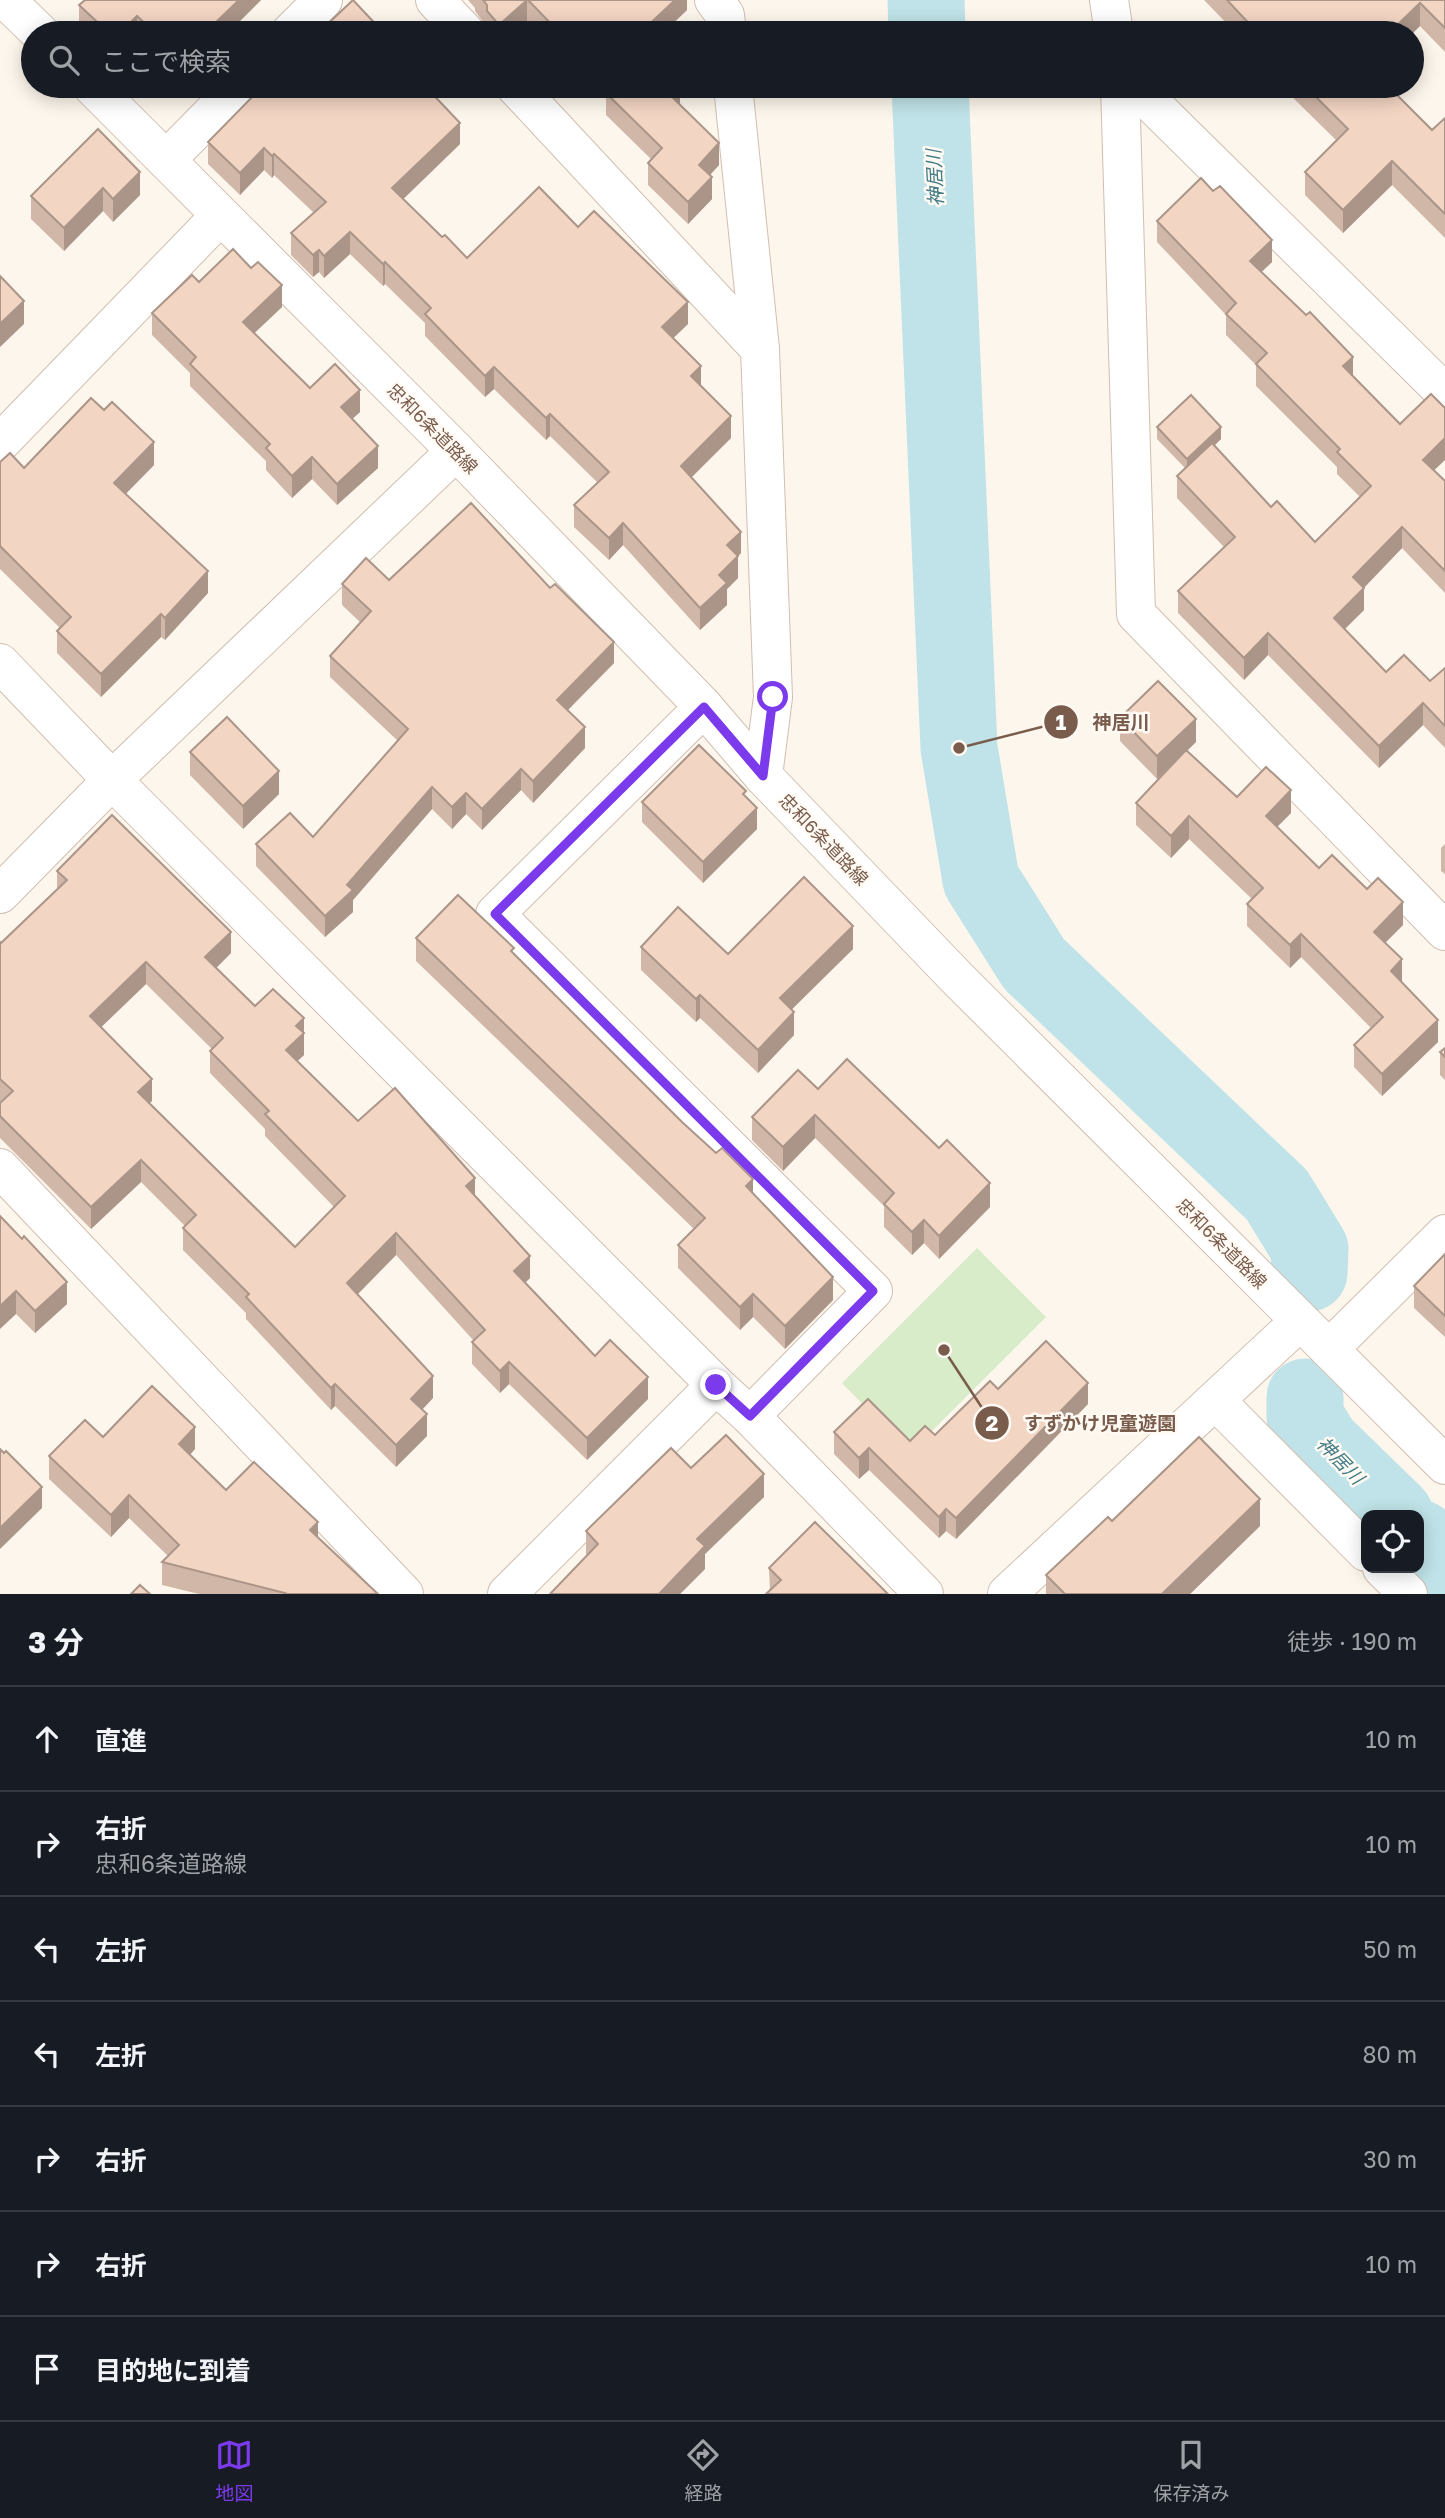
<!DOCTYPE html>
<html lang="ja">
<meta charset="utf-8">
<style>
:root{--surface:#171b24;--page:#20242c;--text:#f1f3f6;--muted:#9ea1a6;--line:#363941;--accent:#7c3aed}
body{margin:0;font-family:"Golos Text","Noto Sans JP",sans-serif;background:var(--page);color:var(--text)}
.controls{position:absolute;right:21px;bottom:21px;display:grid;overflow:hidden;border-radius:14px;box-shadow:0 4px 18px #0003}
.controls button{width:63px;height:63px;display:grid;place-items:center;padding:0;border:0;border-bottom:2px solid var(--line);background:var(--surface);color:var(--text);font:35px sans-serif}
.stop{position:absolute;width:21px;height:21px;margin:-16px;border:5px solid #7c3aed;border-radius:50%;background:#fff}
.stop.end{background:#7c3aed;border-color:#fff;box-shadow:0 2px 7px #0008}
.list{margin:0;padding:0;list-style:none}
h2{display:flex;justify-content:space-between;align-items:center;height:91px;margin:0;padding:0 28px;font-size:30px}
h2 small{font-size:23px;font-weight:400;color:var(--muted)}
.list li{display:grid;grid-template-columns:46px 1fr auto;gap:21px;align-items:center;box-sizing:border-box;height:105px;padding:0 28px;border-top:2px solid var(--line)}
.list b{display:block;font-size:26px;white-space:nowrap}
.list p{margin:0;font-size:23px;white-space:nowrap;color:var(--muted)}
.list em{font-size:23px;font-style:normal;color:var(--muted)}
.icon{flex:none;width:38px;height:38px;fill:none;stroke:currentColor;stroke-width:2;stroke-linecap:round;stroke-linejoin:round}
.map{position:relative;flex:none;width:1445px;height:1594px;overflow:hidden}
.search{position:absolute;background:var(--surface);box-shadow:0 4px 18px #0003;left:21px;right:21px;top:21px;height:77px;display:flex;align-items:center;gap:18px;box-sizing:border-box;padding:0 24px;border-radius:38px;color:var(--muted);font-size:26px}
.sheet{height:826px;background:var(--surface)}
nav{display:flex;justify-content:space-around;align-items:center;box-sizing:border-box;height:98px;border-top:2px solid var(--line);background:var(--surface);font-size:19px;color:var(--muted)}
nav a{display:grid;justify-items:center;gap:4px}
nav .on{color:var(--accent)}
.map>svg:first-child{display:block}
.green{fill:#d8ecc9}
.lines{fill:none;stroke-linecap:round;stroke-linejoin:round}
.river{stroke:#bfe3e8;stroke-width:77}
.minor-casing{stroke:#d1beb0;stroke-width:40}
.minor{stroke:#fff;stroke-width:38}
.wall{fill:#d1b7a8;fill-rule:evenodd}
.shaded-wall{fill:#aa9588}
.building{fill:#f3d5c3;stroke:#aa9588;stroke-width:2;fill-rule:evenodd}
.route{stroke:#7c3aed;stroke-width:9}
.labels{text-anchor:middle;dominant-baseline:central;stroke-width:5;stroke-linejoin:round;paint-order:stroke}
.street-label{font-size:18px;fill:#7a5c4d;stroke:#fffaf3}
.water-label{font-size:19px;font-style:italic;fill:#437c86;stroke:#fffaf3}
.leader{fill:none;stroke:#7a5c4d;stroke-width:2.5}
.callout-dot{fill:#7a5c4d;stroke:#fffaf3;stroke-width:2.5}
.mark-label{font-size:21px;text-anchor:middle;font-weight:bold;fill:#fff}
.callout-label{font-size:19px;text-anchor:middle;font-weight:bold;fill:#7a5c4d;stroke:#fffaf3;stroke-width:5;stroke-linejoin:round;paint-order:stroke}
</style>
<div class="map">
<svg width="1445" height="1594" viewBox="0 0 1445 1594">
<rect width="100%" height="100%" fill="#fdf6ec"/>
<polygon class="green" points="977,1248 1046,1317 910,1453 842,1383"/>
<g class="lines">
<g class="river">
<polyline points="926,0 927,33"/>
<polyline points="930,86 959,748 981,880 1034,964 1277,1195 1310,1249 1309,1273"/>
<polyline points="1305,1397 1305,1417 1322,1444 1395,1515"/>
<polyline points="1419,1538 1445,1563"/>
</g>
<defs>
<g id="minor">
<polyline points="6,0 40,33"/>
<polyline points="435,0 466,33"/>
<polyline points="714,0 725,15 727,33"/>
<polyline points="1109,0 1114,33"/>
<polyline points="290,33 323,0"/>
<polyline points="92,86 456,451 704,707 763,776 957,978 1445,1465"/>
<polyline points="515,86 760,349"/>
<polyline points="733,86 760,349 773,697 763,776"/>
<polyline points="1120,86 1136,614 1445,931"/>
<polyline points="1134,86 1445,393"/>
<polyline points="166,160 239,86"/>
<polyline points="0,443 220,216"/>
<polyline points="0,663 112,780 716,1385 750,1416 924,1594"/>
<polyline points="704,707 495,914 873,1291 750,1416"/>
<polyline points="0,894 112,780 456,451"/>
<polyline points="0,1168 404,1594"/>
<polyline points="1329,1349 1445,1234"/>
<polyline points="1216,1401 1366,1552"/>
<polyline points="1382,1568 1408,1594"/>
<polyline points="507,1594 716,1385"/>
<polyline points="1007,1594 1300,1321"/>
</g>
</defs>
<use href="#minor" class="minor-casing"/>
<use href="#minor" class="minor"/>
</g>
<g class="wall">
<polygon points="85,0 261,0 228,33 86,33 79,28 79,5"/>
<polygon points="468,0 687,0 687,10 663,33 539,33 527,22 514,33 487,33 487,27 475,11 475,8"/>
<polygon points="1204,0 1445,0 1445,52 1420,26 1412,33 1236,33"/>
<polygon points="602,86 680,86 680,105 719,165 710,175 712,199 688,224 648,185 648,163 651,159 606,115 606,93 608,91"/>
<polygon points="1281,86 1388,86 1432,130 1445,118 1445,238 1392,185 1343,233 1305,195 1305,172 1336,140"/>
<polygon points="98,129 140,195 113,222 103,211 64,251 31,219 31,196"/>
<polygon points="208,142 460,144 403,199 442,237 467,258 578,227 688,324 673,338 731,438 691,477 741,553 738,556 738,578 727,589 727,605 700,630 623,545 609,560 574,527 574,505 598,483 550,436 546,440 494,389 485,397 425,336 425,323 385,284 383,286 350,254 324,278 319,272 313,277 291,255 291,233 314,213 274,175 272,178 264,170 240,195 208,164"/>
<polygon points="1213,191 1272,262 1261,272 1353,376 1434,471 1445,481 1445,593 1402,548 1364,588 1364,610 1344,629 1386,672 1430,681 1445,668 1445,748 1423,725 1379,768 1268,655 1244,680 1178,613 1178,591 1224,547 1177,498 1177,476 1185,468 1157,439 1157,427 1221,439 1214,446 1271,507 1315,542 1360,497 1337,474 1337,467 1256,386 1256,365 1226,335 1226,315 1157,242 1157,221"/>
<polygon points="199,282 282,307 254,333 310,388 360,412 352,419 378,468 337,505 312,479 292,498 266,470 266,461 190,386 190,373 152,335 152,313"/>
<polygon points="0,462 24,468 154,465 125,494 208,593 165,640 161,637 101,697 57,653 57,631 60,628 0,569"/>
<polygon points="389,580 614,663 568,710 585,748 533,803 521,790 482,830 466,814 452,829 432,809 353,900 353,912 325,937 256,866 256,844 313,837 398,741 330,677 330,656 361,623 342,605 342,584"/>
<polygon points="1120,718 1196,742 1187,751 1237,797 1291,813 1277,827 1319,868 1403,925 1385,943 1402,982 1438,1042 1382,1096 1354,1067 1354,1045 1371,1028 1301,957 1290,968 1247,926 1247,904 1252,899 1189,839 1171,858 1136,825 1136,803 1174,763 1157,779 1120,741"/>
<polygon points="190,752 279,794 243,829 190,775"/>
<polygon points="746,798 757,829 703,883 642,822 642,802"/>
<polygon points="1445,844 1445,874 1441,871 1441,848"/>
<path d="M57,871L231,953L216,968L255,1006L304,1018V1055L297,1061L358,1121L475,1197L530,1278L525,1283L595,1356L648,1399L587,1460L509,1384L500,1393L472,1364V1342L474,1341L396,1255L357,1295L433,1398L422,1410L427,1436L396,1467L335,1406L331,1410L246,1319V1313L183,1250V1228L185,1226L141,1182L91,1229L0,1138V1103L1,1102L0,1101V942L1,943L57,889ZM146,984L212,1049L210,1051V1073L265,1129V1136L334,1207L295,1247L149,1103L152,1101L101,1027Z"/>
<polygon points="416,938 514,953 753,1194 833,1300 785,1349 753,1317 740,1330 678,1268 678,1245 694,1229 416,961"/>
<polygon points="641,947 728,954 853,949 792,1009 794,1035 758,1073 700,1018 696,1022 641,970"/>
<polygon points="1445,1048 1445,1080 1440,1075 1440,1052"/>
<polygon points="818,1089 990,1207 939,1259 924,1243 912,1255 884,1227 884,1206 815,1138 783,1171 752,1140 752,1117"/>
<polygon points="0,1216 67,1304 35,1333 16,1314"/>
<polygon points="1445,1254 1445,1337 1414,1308 1414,1286"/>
<polygon points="998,1389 1088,1404 956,1539 946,1531 939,1538 869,1470 859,1479 834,1454 834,1432 910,1441 935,1435"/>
<polygon points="103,1437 195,1449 190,1455 226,1490 318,1537 378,1594 199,1594 162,1585 162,1562 168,1556 129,1518 111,1537 49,1479 49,1456"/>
<polygon points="691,1468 764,1497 705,1554 705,1569 680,1594 550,1594 587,1555 586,1554 586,1531"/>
<polygon points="1112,1521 1260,1526 1190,1594 1046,1594 1046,1575"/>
<polygon points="769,1568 888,1594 770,1591"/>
</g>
<g class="shaded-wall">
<polygon points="239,0 261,0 228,33 213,33 213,25"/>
<polygon points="527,0 527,22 514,33 499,33 499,25"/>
<polygon points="675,0 687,0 687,10 663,33 640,33"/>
<polygon points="1420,3 1420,26 1412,34 1412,33 1389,33"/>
<polygon points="137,16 137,33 120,33"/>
<polygon points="211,23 211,33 202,33"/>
<polygon points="678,86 680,86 680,106 670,95"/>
<polygon points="460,123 460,144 392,210 392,188"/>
<polygon points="719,143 719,165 699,187 699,165"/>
<polygon points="264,148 264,170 240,195 240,173"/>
<polygon points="274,154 274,175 272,178 272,156"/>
<polygon points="1392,161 1392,185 1343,233 1343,210"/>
<polygon points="140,172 140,195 113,222 113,199"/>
<polygon points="712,177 712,199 688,224 688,202"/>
<polygon points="103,188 103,211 64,251 64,228"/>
<polygon points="350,232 350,254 324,278 324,256"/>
<polygon points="1272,240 1272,262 1250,283 1250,261"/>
<polygon points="319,250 319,272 313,277 313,255"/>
<polygon points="385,262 385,284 383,286 383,264"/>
<polygon points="282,285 282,307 243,344 243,322"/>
<polygon points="24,301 24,324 0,347 0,324"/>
<polygon points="688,302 688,324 662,349 662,327"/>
<polygon points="1353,357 1353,379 1343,366"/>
<polygon points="701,366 701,388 691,376"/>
<polygon points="494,367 494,389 485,397 485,376"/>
<polygon points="360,390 360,412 341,429 341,407"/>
<polygon points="550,414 550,436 546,440 546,418"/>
<polygon points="731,416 731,438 681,488 681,466"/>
<polygon points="1221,427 1221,439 1187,471 1187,459"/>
<polygon points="1445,438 1445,460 1423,481 1423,460"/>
<polygon points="154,442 154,465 114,506 114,483"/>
<polygon points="378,446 378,468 337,505 337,484"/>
<polygon points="312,457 312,479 292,498 292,476"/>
<polygon points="623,523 623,545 609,560 609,538"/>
<polygon points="1402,527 1402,548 1353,599 1353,577"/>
<polygon points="741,532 741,553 727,566 727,545"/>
<polygon points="738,556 738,578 727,589 727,605 700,630 700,608 719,575"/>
<polygon points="208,571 208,593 165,640 165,618"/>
<polygon points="1364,588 1364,610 1334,640 1334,618"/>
<polygon points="161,614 161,637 101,697 101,674"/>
<polygon points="1268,633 1268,655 1244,680 1244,658"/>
<polygon points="614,642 614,663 557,721 557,700"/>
<polygon points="1423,703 1423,725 1379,768 1379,746"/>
<polygon points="1196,719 1196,742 1157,779 1157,756"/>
<polygon points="585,727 585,748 533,803 533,781"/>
<polygon points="521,769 521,790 482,830 482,809"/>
<polygon points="279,771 279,794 243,829 243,806"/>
<polygon points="432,787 432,809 353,900 353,912 325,937 325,916 347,885"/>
<polygon points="1291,790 1291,813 1266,838 1266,816"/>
<polygon points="466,793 466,814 452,829 452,807"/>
<polygon points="757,808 757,829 703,883 703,862"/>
<polygon points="1189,816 1189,839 1171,858 1171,836"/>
<polygon points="1403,902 1403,925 1374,954 1374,932"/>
<polygon points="853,926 853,949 780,1021 780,998"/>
<polygon points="231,932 231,953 205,979 205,957"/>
<polygon points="1301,934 1301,957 1290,968 1290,945"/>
<polygon points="1402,959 1402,982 1391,971"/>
<polygon points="146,962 146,984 90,1038 90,1016"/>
<polygon points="700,995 700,1018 696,1022 696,999"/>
<polygon points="794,1012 794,1035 758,1073 758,1050"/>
<polygon points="304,1018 304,1055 286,1072 286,1050 296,1026"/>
<polygon points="1438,1020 1438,1042 1382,1096 1382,1074"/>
<polygon points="152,1079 152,1101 138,1113 138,1092"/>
<polygon points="815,1115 815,1138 783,1171 783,1147"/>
<polygon points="141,1160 141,1182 91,1229 91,1207"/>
<polygon points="475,1178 475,1200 466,1186"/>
<polygon points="753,1179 753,1202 746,1186"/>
<polygon points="990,1183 990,1207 939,1259 939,1236"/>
<polygon points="924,1220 924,1243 912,1255 912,1232"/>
<polygon points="396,1233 396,1255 347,1305 347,1283"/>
<polygon points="530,1256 530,1278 514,1293 514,1271"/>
<polygon points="833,1277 833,1300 785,1349 785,1326"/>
<polygon points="67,1282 67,1304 35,1333 35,1311"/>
<polygon points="16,1291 16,1314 0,1329 0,1306"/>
<polygon points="753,1294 753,1317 740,1330 740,1307"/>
<polygon points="509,1362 509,1384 500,1393 500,1371"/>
<polygon points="433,1376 433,1398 411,1421 411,1399"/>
<polygon points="648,1377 648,1399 587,1460 587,1438"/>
<polygon points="1088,1383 1088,1404 956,1539 956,1518"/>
<polygon points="335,1384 335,1406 331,1410 331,1388"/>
<polygon points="427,1414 427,1436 396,1467 396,1445"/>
<polygon points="195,1427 195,1449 179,1466 179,1444"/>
<polygon points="869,1448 869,1470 859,1479 859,1458"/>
<polygon points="764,1474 764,1497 705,1554 705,1569 680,1594 659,1594 697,1539"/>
<polygon points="42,1487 42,1508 0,1549 0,1528"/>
<polygon points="129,1495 129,1518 111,1537 111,1515"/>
<polygon points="1260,1499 1260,1526 1190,1594 1162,1594"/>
<polygon points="946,1509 946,1531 939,1538 939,1517"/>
<polygon points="318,1522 318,1545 310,1530"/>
</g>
<g class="building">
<polygon points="85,0 239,0 213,25 211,23 202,33 155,33 137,16 120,33 109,33 79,5"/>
<polygon points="353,0 384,33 318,33"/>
<polygon points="483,0 527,0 499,25 487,11 487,5"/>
<polygon points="528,0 675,0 640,33 560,33"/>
<polygon points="1227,0 1445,0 1445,28 1420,3 1389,33 1258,33"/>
<polygon points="263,86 425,86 460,123 392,188 442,237 445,235 467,258 539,187 578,227 594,211 688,302 662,327 701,366 691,376 731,416 681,466 741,532 727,545 738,556 719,575 727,583 700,608 623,523 609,538 574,505 609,472 550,414 546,418 494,367 485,376 425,314 431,308 385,262 383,264 350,232 324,256 319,250 313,255 291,233 326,202 274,154 272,156 264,148 240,173 208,142"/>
<polygon points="614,86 678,86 670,95 719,143 699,165 712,177 688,202 648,163 662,148 606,93"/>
<polygon points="1305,86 1388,86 1432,130 1445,118 1445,214 1392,161 1343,210 1305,172 1348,129"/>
<polygon points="98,129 140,172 113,199 103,188 64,228 31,196"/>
<polygon points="1201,178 1213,191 1220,186 1272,240 1250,261 1306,315 1310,312 1353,357 1343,366 1400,424 1431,394 1445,408 1445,438 1423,460 1445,481 1445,571 1402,527 1353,577 1364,588 1334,618 1386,672 1404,655 1430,681 1445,668 1445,726 1423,703 1379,746 1268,633 1244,658 1178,591 1235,537 1177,476 1212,443 1271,507 1277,501 1315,542 1371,486 1337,452 1340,449 1256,364 1267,353 1226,314 1236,303 1157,221"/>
<polygon points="233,249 251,268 258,262 282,285 243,322 310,388 335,364 360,390 341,407 378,446 337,484 312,457 292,476 266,448 270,444 190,364 196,357 152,313 192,275 199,282"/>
<polygon points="0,276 24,301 0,324"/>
<polygon points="1191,395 1221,427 1187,459 1157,427"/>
<polygon points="91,398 104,410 112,402 154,442 114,483 208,571 165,618 161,614 101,674 57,631 71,617 0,546 0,462 10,453 24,468"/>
<polygon points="471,503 550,588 555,584 614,642 557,700 585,727 533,781 521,769 482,809 466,793 452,807 432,787 347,885 353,890 325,916 256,844 290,813 313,837 408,729 330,656 371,611 342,584 366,558 389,580"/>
<polygon points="1158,681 1196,719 1157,756 1120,718"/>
<polygon points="227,717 279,771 243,806 190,752"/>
<polygon points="699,745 746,791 743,794 757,808 703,862 642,802"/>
<polygon points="1186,750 1237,797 1266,767 1291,790 1266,816 1319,868 1332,855 1367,889 1378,878 1403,902 1374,932 1402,959 1391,971 1438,1020 1382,1074 1354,1045 1383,1017 1301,934 1290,945 1247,904 1263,888 1189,816 1171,836 1136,803"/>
<path d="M112,815L231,932L205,957L255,1006L273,989L304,1018L296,1026L304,1033L286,1050L358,1121L395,1088L475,1178L466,1186L530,1256L514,1271L595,1356L610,1340L648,1377L587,1438L509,1362L500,1371L472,1342L485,1330L396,1233L347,1283L433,1376L411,1399L427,1414L396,1445L335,1384L331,1388L246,1297L249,1294L183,1228L196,1215L141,1160L91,1207L0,1116V1103L13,1091L0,1079V942L1,943L67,880L57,871ZM146,962L223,1038L210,1051L269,1111L265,1114L345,1196L295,1247L138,1092L152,1079L90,1016Z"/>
<polygon points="804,877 853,926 780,998 794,1012 758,1050 700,995 696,999 641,947 678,907 728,954"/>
<polygon points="458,895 514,948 511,951 682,1122 716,1153 722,1148 753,1179 746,1186 833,1277 785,1326 753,1294 740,1307 678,1245 705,1218 416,938"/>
<polygon points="1445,1048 1445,1057 1440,1052"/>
<polygon points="847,1059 939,1148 947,1140 990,1183 939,1236 924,1220 912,1232 884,1204 894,1193 815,1115 783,1147 752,1117 798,1070 818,1089"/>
<polygon points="0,1216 22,1239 24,1236 67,1282 35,1311 16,1291 0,1306"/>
<polygon points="1445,1254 1445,1316 1414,1286"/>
<polygon points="1046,1341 1088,1383 956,1518 946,1509 939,1517 869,1448 859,1458 834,1432 868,1399 910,1441 925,1426 935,1435 990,1381 998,1389"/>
<polygon points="152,1386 195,1427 179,1444 226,1490 254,1462 318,1522 310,1530 378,1594 284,1594 285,1593 162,1562 179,1545 129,1495 111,1515 49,1456 85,1420 103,1437"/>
<polygon points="726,1435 764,1474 697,1539 705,1546 659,1594 550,1594 598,1544 586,1531 671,1448 691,1468"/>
<polygon points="1199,1437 1260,1499 1162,1594 1065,1594 1046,1575 1108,1517 1112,1521"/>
<polygon points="0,1449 4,1453 6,1451 42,1487 0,1528"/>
<polygon points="815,1522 888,1594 766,1594 781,1580 769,1568"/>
<polygon points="140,1585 150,1594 131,1594"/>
</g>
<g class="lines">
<polyline class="route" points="716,1385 750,1416 873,1291 495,914 704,707 763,776 773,697"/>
</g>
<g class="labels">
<g class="street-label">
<text transform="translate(433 428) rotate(45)">忠和6条道路線</text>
<text transform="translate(824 839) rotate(46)">忠和6条道路線</text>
<text transform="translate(1222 1243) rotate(45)">忠和6条道路線</text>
</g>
<g class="water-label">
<text transform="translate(934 178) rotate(-93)">神居川</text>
<text transform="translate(1341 1460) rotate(46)">神居川</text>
</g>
</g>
<path class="leader" d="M959 748L1061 722M944 1350L992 1423"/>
<g class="callout-dot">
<circle cx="959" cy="748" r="7"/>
<circle cx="944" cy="1350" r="7"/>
<circle cx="1061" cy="722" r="18"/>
<circle cx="992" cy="1423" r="18"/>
</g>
<g class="mark-label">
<text x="1061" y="730">1</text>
<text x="992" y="1431">2</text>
</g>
<g class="callout-label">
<text x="1121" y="729">神居川</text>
<text x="1100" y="1430">すずかけ児童遊園</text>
</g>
</svg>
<div class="controls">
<button><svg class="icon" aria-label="locate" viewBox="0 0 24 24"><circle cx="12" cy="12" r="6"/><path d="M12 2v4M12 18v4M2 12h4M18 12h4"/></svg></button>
</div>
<div class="stop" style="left:773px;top:697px"></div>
<div class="stop end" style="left:716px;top:1385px"></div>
<div class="search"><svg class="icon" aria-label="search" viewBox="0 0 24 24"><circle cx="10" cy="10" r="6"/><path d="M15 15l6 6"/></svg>ここで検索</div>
</div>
<section class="sheet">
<h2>3 分<small>徒歩 · 190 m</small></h2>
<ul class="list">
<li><svg class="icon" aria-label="ahead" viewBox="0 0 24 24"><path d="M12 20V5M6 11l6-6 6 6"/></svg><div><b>直進</b></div><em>10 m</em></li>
<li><svg class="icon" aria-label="right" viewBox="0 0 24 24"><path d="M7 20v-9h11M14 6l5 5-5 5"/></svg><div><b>右折</b><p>忠和6条道路線</p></div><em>10 m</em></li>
<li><svg class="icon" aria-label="left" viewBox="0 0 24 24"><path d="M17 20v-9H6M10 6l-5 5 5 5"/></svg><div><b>左折</b></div><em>50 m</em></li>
<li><svg class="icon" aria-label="left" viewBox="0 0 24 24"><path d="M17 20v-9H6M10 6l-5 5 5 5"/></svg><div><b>左折</b></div><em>80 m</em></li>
<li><svg class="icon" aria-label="right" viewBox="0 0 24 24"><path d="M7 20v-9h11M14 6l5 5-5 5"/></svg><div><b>右折</b></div><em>30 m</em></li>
<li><svg class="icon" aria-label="right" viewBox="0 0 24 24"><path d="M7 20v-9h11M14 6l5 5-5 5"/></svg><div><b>右折</b></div><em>10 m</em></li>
<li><svg class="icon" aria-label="arrive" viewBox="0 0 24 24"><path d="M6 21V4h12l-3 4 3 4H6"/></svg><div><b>目的地に到着</b></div></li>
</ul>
</section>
<nav>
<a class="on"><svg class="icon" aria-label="map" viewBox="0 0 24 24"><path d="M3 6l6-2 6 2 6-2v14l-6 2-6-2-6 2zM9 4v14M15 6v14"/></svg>地図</a>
<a><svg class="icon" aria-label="directions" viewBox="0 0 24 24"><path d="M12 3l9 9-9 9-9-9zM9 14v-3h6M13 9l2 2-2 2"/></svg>経路</a>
<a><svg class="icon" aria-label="saved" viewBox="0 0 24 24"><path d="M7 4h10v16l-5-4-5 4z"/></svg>保存済み</a>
</nav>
